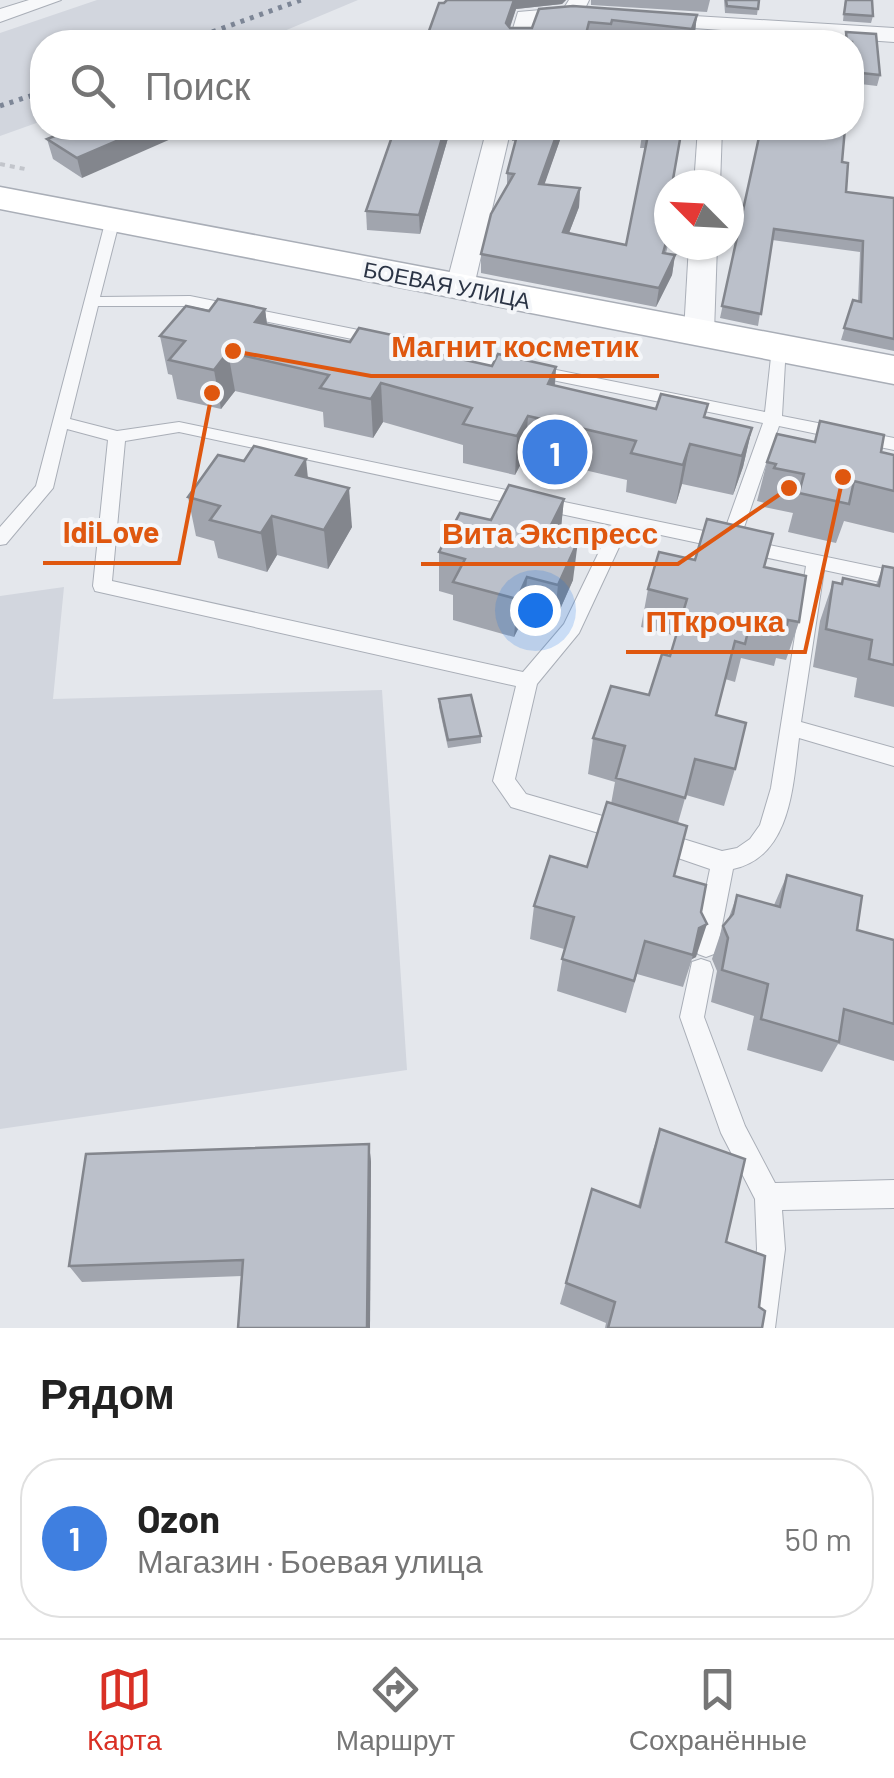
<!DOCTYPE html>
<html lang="ru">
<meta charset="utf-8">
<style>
:root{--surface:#fff;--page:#f2f2f2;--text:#222;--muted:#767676;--line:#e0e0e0;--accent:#d93025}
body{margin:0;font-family:Barlow,sans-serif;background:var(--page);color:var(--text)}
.compass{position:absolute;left:654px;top:170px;width:90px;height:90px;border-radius:50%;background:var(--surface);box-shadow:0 2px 8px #0004;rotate:294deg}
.you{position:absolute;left:535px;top:610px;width:35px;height:35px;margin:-25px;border:8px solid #fff;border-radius:50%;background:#1a73e8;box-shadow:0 0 0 15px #1a73e833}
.badge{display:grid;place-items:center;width:65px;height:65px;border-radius:50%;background:var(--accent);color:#fff;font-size:32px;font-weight:700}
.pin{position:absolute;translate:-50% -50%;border:5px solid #fff;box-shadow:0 2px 10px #0006}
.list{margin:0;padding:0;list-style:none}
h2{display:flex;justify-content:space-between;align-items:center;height:130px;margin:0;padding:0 40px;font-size:42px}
h2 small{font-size:32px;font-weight:400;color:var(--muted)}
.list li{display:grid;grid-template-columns:65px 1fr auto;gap:30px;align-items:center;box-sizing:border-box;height:160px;margin:0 20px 20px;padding:0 20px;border:2px solid var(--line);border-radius:40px}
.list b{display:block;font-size:38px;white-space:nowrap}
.list p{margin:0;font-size:32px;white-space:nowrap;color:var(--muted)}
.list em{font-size:32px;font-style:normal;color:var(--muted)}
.icon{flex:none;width:55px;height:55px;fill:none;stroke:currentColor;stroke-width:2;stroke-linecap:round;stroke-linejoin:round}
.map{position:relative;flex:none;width:894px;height:1328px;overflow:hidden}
.search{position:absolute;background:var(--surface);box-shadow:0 2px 8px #0004;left:30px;right:30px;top:30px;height:110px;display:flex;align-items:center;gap:25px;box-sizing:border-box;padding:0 35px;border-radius:40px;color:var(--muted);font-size:38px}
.sheet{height:310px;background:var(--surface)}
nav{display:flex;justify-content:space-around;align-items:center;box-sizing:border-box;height:140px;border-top:2px solid var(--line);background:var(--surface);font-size:28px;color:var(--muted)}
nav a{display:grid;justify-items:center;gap:5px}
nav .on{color:var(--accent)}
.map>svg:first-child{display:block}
.built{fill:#d2d6de}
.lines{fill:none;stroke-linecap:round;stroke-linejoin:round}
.lane-casing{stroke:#a9aeb7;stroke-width:2}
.street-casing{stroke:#a9aeb7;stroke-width:2}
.secondary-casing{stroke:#a9aeb7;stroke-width:3}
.path{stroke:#c2c5cb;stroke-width:4;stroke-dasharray:5 5;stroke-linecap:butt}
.lane{fill:#f7f8fa;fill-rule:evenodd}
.street{fill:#f7f8fa;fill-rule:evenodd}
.secondary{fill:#fff;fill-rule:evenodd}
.rail{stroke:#7d8696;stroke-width:5;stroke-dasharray:4 6;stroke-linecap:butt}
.wall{fill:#a1a5ae}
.shaded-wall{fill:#83868d}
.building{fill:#bbc0ca;stroke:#83868d;stroke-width:2.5}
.labels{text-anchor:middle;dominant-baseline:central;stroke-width:8;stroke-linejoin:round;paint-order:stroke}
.far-street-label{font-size:22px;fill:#2b3445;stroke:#f4f6f9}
.leader{fill:none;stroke:#df570f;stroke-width:4}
.callout-dot{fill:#df570f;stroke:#f4f6f9;stroke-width:4}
.callout-label{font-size:30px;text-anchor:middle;font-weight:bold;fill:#df570f;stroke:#f4f6f9;stroke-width:8;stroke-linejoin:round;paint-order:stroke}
</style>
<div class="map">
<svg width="894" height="1328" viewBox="0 0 894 1328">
<rect width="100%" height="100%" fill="#e4e7ec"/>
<g class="built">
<polygon points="97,0 358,0 258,42 42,42 42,121 0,136 0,33"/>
<polygon points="64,587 53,699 382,690 407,1070 0,1129 0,596"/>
</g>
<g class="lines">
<defs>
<g id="lane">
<path d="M113,215L120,219L100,297L190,296L765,412L772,348L780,343L786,345L782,416L894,438V450L779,426L740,539L894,571V585L824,570L801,722L894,748V766L799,738C793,785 791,857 733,869L718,946L714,954L706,957L698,954L694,946L710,869L646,847L643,840L646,833L654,830L722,851L737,848L750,839L760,825L771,788L806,566L628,528L579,633L537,684L515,779L526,794L634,825L637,832L634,839L626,841L511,807L493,781L516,686L95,591L93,586L108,440L67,429L53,488L6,544L0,545V527L36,486L106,219ZM98,306H190L763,423L723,535L179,422L117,431L70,419ZM179,432L612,525L564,624L523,672L112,581L125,441Z"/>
<polygon points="701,959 710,962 713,970 704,1017 745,1126 775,1183 894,1180 894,1208 782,1210 785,1249 775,1328 747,1328 757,1249 755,1199 721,1133 680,1017 692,962"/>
</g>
<g id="street">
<polygon points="29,0 61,0 0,22 0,9"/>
<polygon points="569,0 589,0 580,19 535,23 531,42 509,42 518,12 564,8"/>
<polygon points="645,13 894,28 894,42 637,24 634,19"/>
<polygon points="487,128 511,128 474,286 460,294 446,286"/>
<polygon points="698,128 722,128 720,185 694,185"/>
<polygon points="689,245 717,245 714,332 699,341 684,332"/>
</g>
<polygon id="secondary" points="0,187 894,356 894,384 0,209"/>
</defs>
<use href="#lane" class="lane-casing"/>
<use href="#street" class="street-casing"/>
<use href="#secondary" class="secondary-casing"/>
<polyline class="path" points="0,164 25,169"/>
<use href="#lane" class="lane"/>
<use href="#street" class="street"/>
<use href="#secondary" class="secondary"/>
<g class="rail">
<polyline points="184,42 301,0"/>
<polyline points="0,106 42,92"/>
</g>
</g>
<g class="wall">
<polygon points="447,0 566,0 562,4 516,9 510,28 532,28 539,9 697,15 695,32 691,42 651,42 610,38 609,41 588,39 587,42 425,42"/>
<polygon points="591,0 710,0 707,12 591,5"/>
<polygon points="724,0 759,0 757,15 725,13"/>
<polygon points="845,0 872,0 873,16 871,23 843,21"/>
<polygon points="846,32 880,75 877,86 852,83 852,42 844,42"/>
<polygon points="75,128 82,178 53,159 47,139"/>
<polygon points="395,128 451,128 420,234 367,230 366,211"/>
<polygon points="512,128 561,128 560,140 544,184 580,188 579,207 569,233 626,245 645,148 640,148 643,128 683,128 673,175 667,216 669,216 669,241 666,253 675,255 672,275 656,307 481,273 481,254 507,186 507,173 515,141 512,141"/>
<polygon points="761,128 842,162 846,192 894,198 894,351 841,340 853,300 858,302 860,252 772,240 758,326 720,318"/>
<polygon points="265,309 267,325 350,342 416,340 416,349 492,366 556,367 555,386 656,409 705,417 752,428 743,467 733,495 682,484 676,504 626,492 627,480 525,456 515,475 463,463 463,445 383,422 373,438 324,427 323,412 235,391 221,409 177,399 172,375 168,374 160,336 209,311"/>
<polygon points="815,442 894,455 894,533 844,521 836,543 788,532 793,513 764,507 765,503 757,501 767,462"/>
<polygon points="308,478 352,527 328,569 277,555 267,572 218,558 214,541 196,536 188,497"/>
<polygon points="564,499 560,536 573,580 554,623 525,615 514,637 453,620 453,595 439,591 439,552 491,520"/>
<polygon points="695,560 764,567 799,622 786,660 776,658 774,666 741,658 735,682 725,679 716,715 735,769 724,806 686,795 678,823 674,876 701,912 696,957 692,959 683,987 637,974 626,1013 557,991 564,949 530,939 534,906 587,867 611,804 615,782 588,774 593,738 649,695 670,656 676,636 641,627 648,589"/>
<polygon points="883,566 894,568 894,707 854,697 857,678 813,667 820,621 833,582 841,584 843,578 876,585"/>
<polygon points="439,699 481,736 481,743 448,748 439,707"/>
<polygon points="787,875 857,930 894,940 894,1061 838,1044 822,1072 747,1050 754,1016 711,1002 717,971 712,959 723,926 728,920 737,895 774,905"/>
<polygon points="660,1129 726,1242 759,1307 762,1328 605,1328 606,1323 560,1304 592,1189 638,1206 651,1156"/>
<polygon points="369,1144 371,1162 370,1328 238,1328 242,1276 82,1282 69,1266"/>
</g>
<g class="shaded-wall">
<polygon points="514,0 566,0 562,4 516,9 505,41 506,23"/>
<polygon points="697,15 695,32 690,42 692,29"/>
<polygon points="147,128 196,128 82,178 77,158"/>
<polygon points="445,128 451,128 420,234 419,215"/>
<polygon points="559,128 561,128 560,140 538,203 539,184"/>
<polygon points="580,188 579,207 562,251 563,232"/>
<polygon points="675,255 672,275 656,307 659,288"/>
<polygon points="265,309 270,348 260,361 255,322"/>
<polygon points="228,352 235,391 221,409 214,370"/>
<polygon points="556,367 553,406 545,423 548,384"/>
<polygon points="381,383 383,422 373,438 371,399"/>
<polygon points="528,416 525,456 515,475 517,436"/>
<polygon points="752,428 743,467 733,495 742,456"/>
<polygon points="690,444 682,484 676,504 683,465"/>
<polygon points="306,459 310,498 296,475"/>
<polygon points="349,488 352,527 328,569 324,530"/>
<polygon points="564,499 560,538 547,533"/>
<polygon points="272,516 277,555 267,572 261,533"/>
<polygon points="578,541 573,580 554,623 558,585"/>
<polygon points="527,577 525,615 514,637 517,599"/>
<polygon points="707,924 696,957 692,959 699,928"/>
<polygon points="369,1144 371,1162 370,1328 367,1328"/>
</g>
<g class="building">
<polygon points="447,0 514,0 506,23 510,28 532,28 539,9 573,6 697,15 692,29 612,20 611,24 589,22 584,42 512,42 472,39 471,42 425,42 439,3 444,3"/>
<polygon points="726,0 759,0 758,9 727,6"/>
<polygon points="846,0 872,0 873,16 844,14"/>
<polygon points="846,32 876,34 880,75 852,72 852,42 847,42"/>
<polygon points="75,128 147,128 77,158 47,139"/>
<polygon points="395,128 445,128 419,215 366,211"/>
<polygon points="519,128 559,128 539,184 580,188 563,232 626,245 649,130 642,129 643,128 682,128 672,185 669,185 667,216 669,216 669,232 663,253 675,255 659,288 481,254 491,214 514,174 507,173"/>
<polygon points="761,128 845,128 842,162 848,163 846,192 894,198 894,339 844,328 853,300 861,302 863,241 774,229 761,314 722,306"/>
<polygon points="218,299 265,309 255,322 350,342 359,328 416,340 411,348 492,366 498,354 556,367 548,384 656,409 661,394 708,404 704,417 752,428 742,456 690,444 683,465 631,453 636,441 528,416 517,436 463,424 472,408 381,383 371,399 320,388 329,375 228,352 214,370 169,360 185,341 160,336 186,306 209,311"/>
<polygon points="820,421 884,435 881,452 894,455 894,491 854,481 849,504 799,493 804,474 774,468 776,464 767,462 777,434 815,442"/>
<polygon points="254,446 306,459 296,475 349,488 324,530 272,516 261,533 210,520 220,506 188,497 218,455 244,461"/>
<polygon points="509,485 564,499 547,533 578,541 558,585 527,577 517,599 453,582 465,559 439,552 460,513 491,520"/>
<polygon points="707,519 773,534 764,567 806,576 799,622 788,620 786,628 751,619 745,644 735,641 716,715 746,723 735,769 695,759 685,798 616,778 625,746 593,738 611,686 649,695 662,654 670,656 687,599 648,589 659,552 695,560"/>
<polygon points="883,566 894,568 894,665 869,659 872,640 826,629 833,582 842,584 843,578 879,586"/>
<polygon points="471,695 481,736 448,740 439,699"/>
<polygon points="607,802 687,826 674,876 706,885 701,912 707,924 699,928 693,955 645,941 634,981 562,959 574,917 534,906 550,856 587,867"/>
<polygon points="787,875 862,896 857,930 894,940 894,1024 844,1009 839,1042 761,1019 768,984 722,970 728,938 723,926 733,914 737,895 780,907"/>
<polygon points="660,1129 745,1159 726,1242 765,1256 759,1307 765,1311 762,1328 608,1328 615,1302 566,1283 592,1189 640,1207"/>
<polygon points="369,1144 367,1328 238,1328 243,1260 69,1266 86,1154"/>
</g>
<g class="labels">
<g class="far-street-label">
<text transform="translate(447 284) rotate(11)">БОЕВАЯ УЛИЦА</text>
</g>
</g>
<path class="leader" d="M233 351L371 376H659M212 393L179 563H43M789 488L678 564H421M843 477L805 652H626"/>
<g class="callout-dot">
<circle cx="233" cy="351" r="10"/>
<circle cx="212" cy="393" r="10"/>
<circle cx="789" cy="488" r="10"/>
<circle cx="843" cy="477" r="10"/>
</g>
<g class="callout-label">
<text x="515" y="357">Магнит косметик</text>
<text x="111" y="543">IdiLove</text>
<text x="550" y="544">Вита Экспресс</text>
<text x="715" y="632">ПТкрочка</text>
</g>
</svg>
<svg class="compass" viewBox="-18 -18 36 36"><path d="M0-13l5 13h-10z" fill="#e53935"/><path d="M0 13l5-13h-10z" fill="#767676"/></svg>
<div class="you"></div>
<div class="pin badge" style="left:555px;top:452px;background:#3f7fe0">1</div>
<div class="search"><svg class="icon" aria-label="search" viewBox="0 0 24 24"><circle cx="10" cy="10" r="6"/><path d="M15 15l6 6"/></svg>Поиск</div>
</div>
<section class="sheet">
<h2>Рядом<small></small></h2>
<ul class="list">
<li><span class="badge" style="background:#3f7fe0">1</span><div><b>Ozon</b><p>Магазин · Боевая улица</p></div><em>50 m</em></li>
</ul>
</section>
<nav>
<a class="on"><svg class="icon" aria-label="map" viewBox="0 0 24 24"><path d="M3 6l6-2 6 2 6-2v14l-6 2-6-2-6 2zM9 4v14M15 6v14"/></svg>Карта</a>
<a><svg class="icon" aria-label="directions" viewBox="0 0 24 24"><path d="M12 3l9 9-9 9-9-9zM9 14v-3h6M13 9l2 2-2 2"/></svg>Маршрут</a>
<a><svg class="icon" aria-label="saved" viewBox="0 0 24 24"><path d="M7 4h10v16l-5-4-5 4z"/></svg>Сохранённые</a>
</nav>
